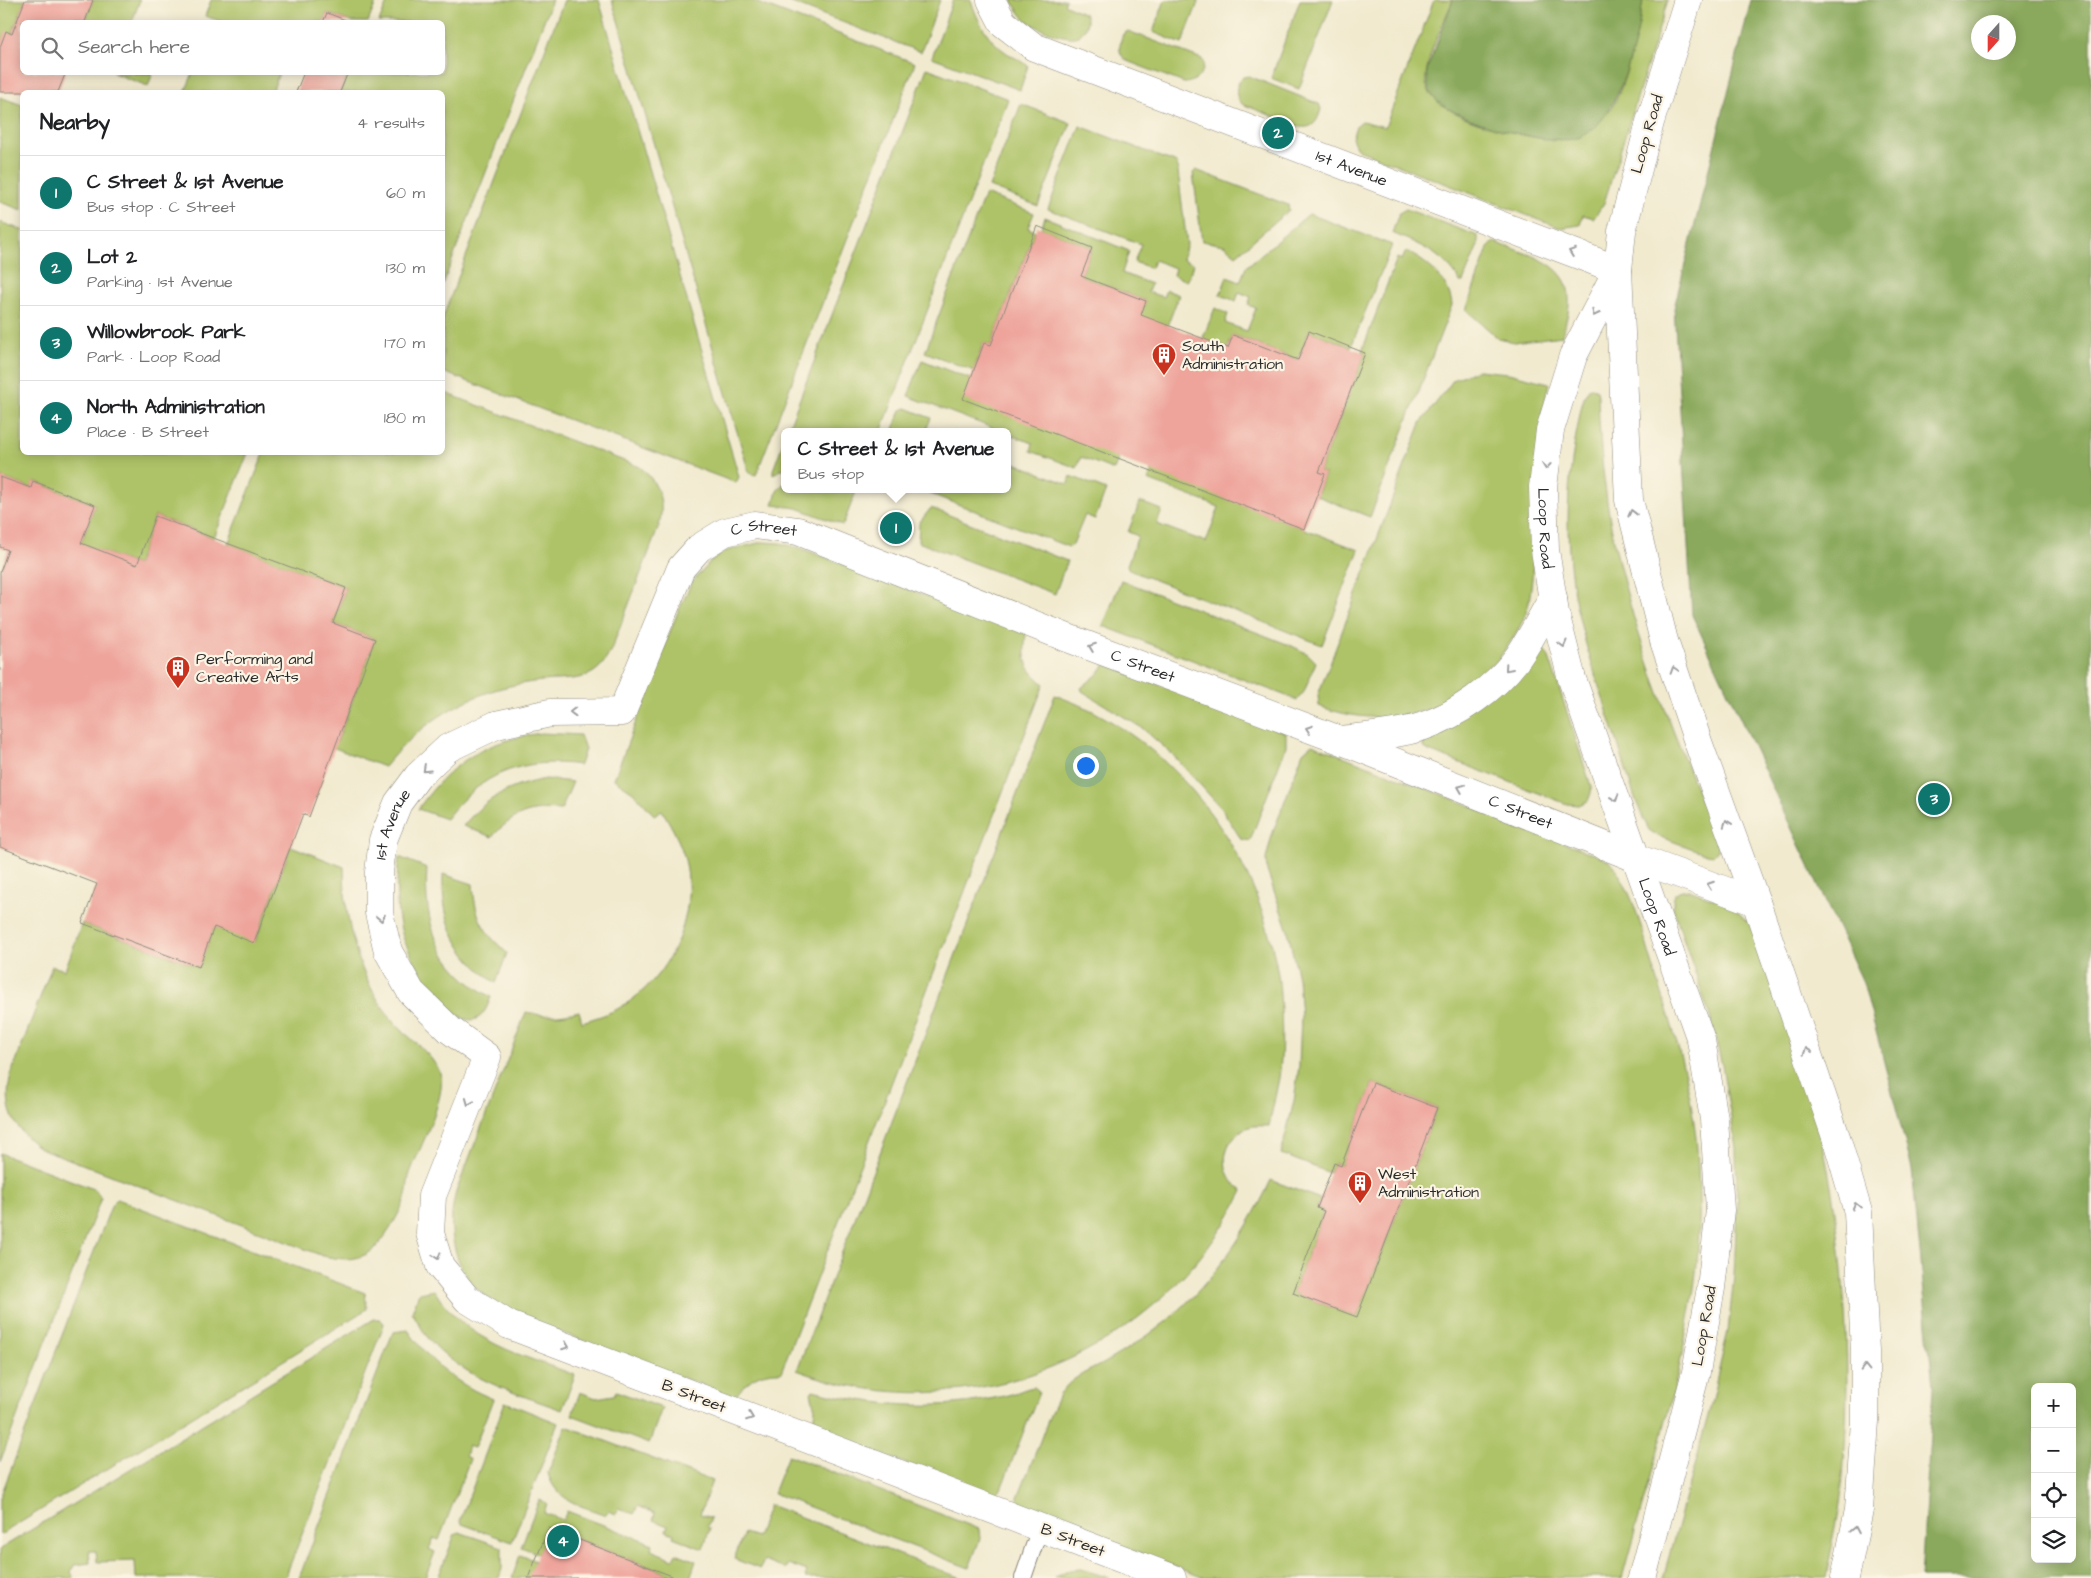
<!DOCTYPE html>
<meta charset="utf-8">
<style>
:root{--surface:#fff;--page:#f6f6f6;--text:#202124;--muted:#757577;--line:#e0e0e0;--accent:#0f766e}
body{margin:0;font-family:"Architects Daughter",sans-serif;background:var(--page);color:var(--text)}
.controls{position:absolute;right:15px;bottom:15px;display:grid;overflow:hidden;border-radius:8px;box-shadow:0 2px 12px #0003}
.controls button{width:45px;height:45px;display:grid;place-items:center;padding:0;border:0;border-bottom:1px solid var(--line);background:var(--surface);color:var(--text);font:25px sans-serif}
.compass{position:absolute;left:1971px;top:15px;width:45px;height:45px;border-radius:50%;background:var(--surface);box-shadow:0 2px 12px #0003;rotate:201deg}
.you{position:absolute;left:1085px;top:765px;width:18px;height:18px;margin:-12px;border:4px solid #fff;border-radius:50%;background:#1a73e8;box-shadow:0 0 0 8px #1a73e833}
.badge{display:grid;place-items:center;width:32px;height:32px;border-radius:50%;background:var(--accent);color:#fff;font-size:16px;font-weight:700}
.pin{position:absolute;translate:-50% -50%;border:2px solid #fff;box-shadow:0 1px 5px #0006}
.popup{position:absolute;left:781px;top:428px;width:230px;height:65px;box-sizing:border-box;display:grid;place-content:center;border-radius:8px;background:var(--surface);filter:drop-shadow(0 1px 4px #0005);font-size:16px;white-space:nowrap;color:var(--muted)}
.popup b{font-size:19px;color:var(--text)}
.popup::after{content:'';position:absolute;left:50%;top:100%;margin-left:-10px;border:10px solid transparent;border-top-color:var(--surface)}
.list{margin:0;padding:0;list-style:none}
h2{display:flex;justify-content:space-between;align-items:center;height:65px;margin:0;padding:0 20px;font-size:21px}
h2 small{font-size:16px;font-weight:400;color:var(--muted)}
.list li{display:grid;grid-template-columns:32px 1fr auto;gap:15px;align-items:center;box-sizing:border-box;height:75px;padding:0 20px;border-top:1px solid var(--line)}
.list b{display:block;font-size:19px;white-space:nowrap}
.list p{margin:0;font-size:16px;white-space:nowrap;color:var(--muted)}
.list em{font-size:16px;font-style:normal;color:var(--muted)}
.icon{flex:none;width:28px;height:28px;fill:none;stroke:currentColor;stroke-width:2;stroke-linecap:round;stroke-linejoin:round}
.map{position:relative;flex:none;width:2091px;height:1578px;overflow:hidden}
.search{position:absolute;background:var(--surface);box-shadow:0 2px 12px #0003;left:20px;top:20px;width:425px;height:55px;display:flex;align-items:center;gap:12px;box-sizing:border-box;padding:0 18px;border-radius:8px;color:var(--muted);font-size:19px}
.panel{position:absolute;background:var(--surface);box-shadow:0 2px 12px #0003;left:20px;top:90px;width:425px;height:365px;border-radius:8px}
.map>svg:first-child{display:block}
.green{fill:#aec368;stroke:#6c774a}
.forest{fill:#8aa95c;stroke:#5a6a44;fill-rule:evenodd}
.building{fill:#eea49b}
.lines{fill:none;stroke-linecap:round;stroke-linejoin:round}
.service-casing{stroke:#8e8a7d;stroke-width:18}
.minor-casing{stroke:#8e8a7d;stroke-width:29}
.service{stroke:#fff;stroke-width:16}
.minor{stroke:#fff;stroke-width:28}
.oneway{stroke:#a0a0a0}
.labels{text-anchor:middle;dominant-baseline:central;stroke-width:4.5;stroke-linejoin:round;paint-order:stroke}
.street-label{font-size:16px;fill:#2b2b2b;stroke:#fcf5e5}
.poi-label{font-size:16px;fill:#2b2b2b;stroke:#fcf5e5;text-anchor:start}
</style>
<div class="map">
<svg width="2091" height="1578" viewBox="0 0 2091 1578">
<rect width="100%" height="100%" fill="#fcf5e5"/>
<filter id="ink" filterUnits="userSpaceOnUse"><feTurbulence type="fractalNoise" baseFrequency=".02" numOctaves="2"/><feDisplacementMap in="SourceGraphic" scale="10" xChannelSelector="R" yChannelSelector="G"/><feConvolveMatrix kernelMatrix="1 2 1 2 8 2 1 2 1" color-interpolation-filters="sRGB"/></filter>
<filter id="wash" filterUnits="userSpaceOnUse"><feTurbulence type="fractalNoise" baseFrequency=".0096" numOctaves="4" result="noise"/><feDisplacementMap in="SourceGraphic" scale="20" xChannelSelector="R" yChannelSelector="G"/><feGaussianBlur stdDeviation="1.12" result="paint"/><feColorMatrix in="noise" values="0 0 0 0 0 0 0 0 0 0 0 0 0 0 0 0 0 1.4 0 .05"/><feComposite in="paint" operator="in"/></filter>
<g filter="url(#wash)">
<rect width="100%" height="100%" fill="#f1eacf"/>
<g class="green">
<polygon points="0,0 25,0 12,34 6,32 0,47"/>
<polygon points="93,0 140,0 132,22 85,22"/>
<polygon points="211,0 377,0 368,22 351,22 327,13 323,22 223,22 205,16"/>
<polygon points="388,0 552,0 443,284 442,92 340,92 348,73 442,72 442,22 379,22"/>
<polygon points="564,0 599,0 739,477 736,483 443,372 443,317"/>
<polygon points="612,0 750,0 915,63 756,475 749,473"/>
<polygon points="784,0 940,0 921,52"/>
<path d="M953,0H971C977,21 989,41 1007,53C1014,58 1022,60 1028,66L1020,90L932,57Z"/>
<path d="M1012,0H1066L1064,4L1085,14C1090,21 1085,30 1079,36C1067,41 1036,28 1026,20C1020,14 1015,7 1012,0Z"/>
<polygon points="1165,0 1199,0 1182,44 1153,32"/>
<polygon points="1300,0 1333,0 1299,89 1271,78"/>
<path d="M1434,0H1453C1445,19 1423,64 1426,83C1432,119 1523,135 1553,141C1563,136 1604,116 1610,110C1624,93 1640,23 1643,0H1668L1604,203L1594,218L1583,215L1580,225L1560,228L1361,151L1356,147L1352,138L1356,126L1362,121L1385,127Z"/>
<path d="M1128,31L1202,59C1208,71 1196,83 1184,83L1127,61C1117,53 1119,45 1123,34Z"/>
<polygon points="927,68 1008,99 881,432 787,432"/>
<polygon points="113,73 153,73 148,86"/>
<polygon points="193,73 193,72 279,73 272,92 185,92"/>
<path d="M1249,76L1319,104L1321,109C1318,120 1314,129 1300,127L1242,104C1234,96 1235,85 1243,77Z"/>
<polygon points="0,97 22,105 22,210 0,202"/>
<polygon points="1021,104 1071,123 1038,206 989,187"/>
<polygon points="1080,126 1177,163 1187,245 1182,259 1194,264 1187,281 1173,275 1175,268 1154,260 1151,268 1134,262 1141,244 1048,209"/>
<polygon points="1196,170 1288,205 1289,210 1236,255 1224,245 1202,241 1193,173"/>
<polygon points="985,194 1034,213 1028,228 1035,231 991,345 983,343 974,371 925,352"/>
<path d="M1406,209L1478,236V245L1463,282H1460C1446,255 1418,244 1392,233L1399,213Z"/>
<polygon points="1309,214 1392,245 1351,347 1309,331 1298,360 1233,335 1227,350 1202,340 1215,308 1228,314 1225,323 1247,331 1256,308 1248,305 1251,297 1239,292 1236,301 1220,295 1227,277 1240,282 1246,267"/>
<polygon points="1045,217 1129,251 1122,273 1151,284 1148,292 1163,297 1166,290 1179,295 1167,327 1140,316 1146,301 1081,276 1092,248 1041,228"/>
<polygon points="0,222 22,230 22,452 248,453 214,538 155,516 137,565 88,546 79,549 95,505 34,481 31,488 0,477"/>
<path d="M1494,242C1522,253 1569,261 1569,298C1570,310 1565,324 1562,336L1514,342L1498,338L1466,310L1488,248Z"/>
<path d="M1406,251C1428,263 1449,279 1452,305L1370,517L1317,496L1325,474L1319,472L1365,353L1362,351L1397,258L1402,260Z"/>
<polygon points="922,360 970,379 1119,458 1114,470 1081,457 1077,468 1031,451 1033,443 1007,434 1007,432 1003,432 908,396"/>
<path d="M1478,370L1508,373L1549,383L1542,415L1532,579C1531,587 1530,595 1529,602C1526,618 1516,634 1507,647C1465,711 1389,733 1319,706L1318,695L1421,423L1454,379Z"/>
<path d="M1590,387L1597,390L1598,395C1600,458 1607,521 1624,582C1647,672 1684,757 1718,843V850L1714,855L1707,854L1658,836L1649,830C1634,802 1626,768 1616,738C1600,689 1582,640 1573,589C1565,537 1567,481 1577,430C1580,417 1581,398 1590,387Z"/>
<path d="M443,392L640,467C659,483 665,502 659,526L612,648C596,684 574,678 542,681C524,683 505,686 489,692C447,706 412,733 384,767L327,745L337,742L375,639L333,623L346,588L228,544L264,453L442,452Z"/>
<polygon points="906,408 931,418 927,428 938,432 893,432 901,410"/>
<polygon points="785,438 785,468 773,474 773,470"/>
<polygon points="1007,460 1068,484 1071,476 1106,490 1095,519 1085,515 1073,544 1069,547 918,489 1007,489"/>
<polygon points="1152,470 1359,550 1322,645 1129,570 1127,565 1138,536 1128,532 1140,502 1162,510 1157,524 1206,542 1219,507 1148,480"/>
<polygon points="785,482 785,489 857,489 843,525 797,508 773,505 777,491"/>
<polygon points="931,508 1067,561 1055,594 918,542 919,523"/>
<path d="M762,542L780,543L800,548L1026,634C1023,660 1024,667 1044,684L781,1372C759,1371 747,1380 735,1397C685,1379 635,1360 585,1341C550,1328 512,1317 482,1293C453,1269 446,1227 456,1192L526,1012C544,1017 561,1016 579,1011L582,1022C595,1018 609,1014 621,1007C667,980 695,923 687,870C684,848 673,829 662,810L654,815L633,792L614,779L677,614L692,582L711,561L726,551Z"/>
<polygon points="1121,580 1292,646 1308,654 1316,662 1304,692 1297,700 1103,626"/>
<polygon points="1540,646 1549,657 1591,786 1591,793 1588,801 1579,805 1567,804 1429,751 1423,747 1423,740"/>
<polygon points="1105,664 1286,733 1286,746 1250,841 1241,839 1222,809 1172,754 1142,728 1082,691 1081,688 1098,674"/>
<path d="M1055,695C1067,700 1081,705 1093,711C1178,756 1240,836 1267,927C1273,949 1279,972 1280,994C1282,1022 1283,1050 1279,1078C1276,1094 1272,1110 1269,1126C1263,1126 1255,1125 1249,1127C1220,1138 1217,1175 1243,1191C1162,1353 968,1436 797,1370Z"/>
<path d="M541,733L580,735L585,749L580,765C523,757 481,773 446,819L418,809C451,762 485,741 541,733Z"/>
<path d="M1312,744L1609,860C1634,889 1644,939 1656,975C1676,1037 1696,1101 1698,1167C1700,1206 1700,1249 1694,1288C1680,1386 1648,1482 1622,1578H1204L1019,1507L1018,1497C1026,1476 1035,1455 1043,1433C1049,1418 1054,1402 1064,1389C1073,1377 1089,1371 1102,1364C1116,1356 1130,1347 1144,1338C1200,1300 1243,1241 1271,1180L1320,1199L1317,1208L1324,1211L1293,1293L1357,1317L1437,1108L1373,1083L1341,1166L1334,1163L1330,1173L1281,1154L1294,1101L1299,1066L1301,1016L1298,978L1288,931L1267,871L1266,859L1272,835L1303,752Z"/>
<path d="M546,779L573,782L561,810C530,808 513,814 492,837L463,826C487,797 509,786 546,779Z"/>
<path d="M291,846L344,867C344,922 358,980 394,1022C408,1038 432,1053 440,1073C448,1095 419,1149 410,1173C407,1182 408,1193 404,1202C398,1216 383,1244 370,1252C355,1262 339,1259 323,1256L40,1148C12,1128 3,1107 11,1074L52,966L65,970L82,923L199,967L214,927L255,942Z"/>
<path d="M399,857L427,868C423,925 439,968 491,997C488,1005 484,1016 476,1019C451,1029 409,956 403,937C395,911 396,884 399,857Z"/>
<path d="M443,874L473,884C475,918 483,931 507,953L496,983C457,955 441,922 443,874Z"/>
<path d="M1682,890H1689C1713,899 1735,904 1751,926C1778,999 1808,1072 1824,1149C1847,1259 1852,1376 1842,1488C1839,1518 1831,1549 1826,1578H1663L1709,1412L1728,1331L1734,1276L1737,1206L1736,1148L1722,1065L1710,1016L1673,908C1673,900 1673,892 1682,890Z"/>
<polygon points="0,1153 96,1190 101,1198 0,1462"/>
<polygon points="117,1199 365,1293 367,1309 0,1535 0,1498 112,1204"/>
<path d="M434,1290C467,1343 520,1354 575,1375L562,1410C513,1392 463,1379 428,1338C422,1330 417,1320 412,1312L419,1293Z"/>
<polygon points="374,1319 380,1319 384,1323 383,1327 285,1578 136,1578 135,1561 97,1562 96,1551 89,1551 90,1563 74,1565 71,1572 74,1578 0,1578 0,1549"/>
<path d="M408,1330C430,1363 456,1384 493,1399L474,1448L468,1446L465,1456L470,1459L439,1540L434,1538L429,1549L435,1552L425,1578H299L393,1332Z"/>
<path d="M1034,1387L1039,1391L1038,1395L1001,1489L992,1496L812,1428L815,1409L811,1393L813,1390C867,1404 923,1410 978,1401C989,1399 1001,1397 1012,1394C1019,1392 1026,1388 1034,1387Z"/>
<polygon points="616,1391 662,1408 649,1444 572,1415 580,1392 596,1398 614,1395"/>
<polygon points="505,1402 558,1423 512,1542 462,1524 460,1521"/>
<path d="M566,1426L712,1481L700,1514L711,1518L707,1527L710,1528L703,1549L673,1537L674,1534L666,1531L668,1526L653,1520L655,1513L638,1506L634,1514L618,1508L616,1514L608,1511L606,1515C582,1506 555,1501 548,1473Z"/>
<polygon points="788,1455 979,1529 980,1539 969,1568 773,1493"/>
<polygon points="539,1500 547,1503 544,1513 563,1520 567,1511 653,1544 651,1550 673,1559 676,1553 696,1561 690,1578 678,1578 549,1528 539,1554 521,1547"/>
<polygon points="769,1505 961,1578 805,1578 807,1571 788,1564 785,1569 764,1561 760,1569 734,1559 744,1533 757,1537"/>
<polygon points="459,1532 502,1547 502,1569 499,1578 438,1578 455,1534"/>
<polygon points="520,1555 536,1561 529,1578 512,1578"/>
<polygon points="1081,1569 1110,1578 1054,1578 1070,1570"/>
</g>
<g class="forest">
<path d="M1453,0H1643C1638,38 1619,121 1581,137C1553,149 1459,121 1437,101C1428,92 1426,83 1427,70Z"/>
<path d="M1751,0H2091V1578H1921L1933,1387L1912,1169L1863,982L1692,615L1674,308ZM1978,22H2008V52H1978ZM2035,1387H2072V1559H2035Z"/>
</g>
<g id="blocks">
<g class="building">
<polygon points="25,0 93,0 85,22 22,22 22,72 66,72 58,92 0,92 0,47 6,31 12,34"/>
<polygon points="327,13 351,22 323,22"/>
<polygon points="304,72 348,72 340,92 296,92"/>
<polygon points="1037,226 1092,248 1081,276 1146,301 1141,315 1228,348 1233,335 1298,360 1309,331 1365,353 1319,472 1325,474 1304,529 963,399 984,343 991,345"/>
<polygon points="0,477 31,488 33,481 95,505 81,543 137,565 155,516 346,588 333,623 375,639 309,817 303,814 254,943 214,927 199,967 82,923 97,884 0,847 0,572 8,550 0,547"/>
<polygon points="1373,1083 1437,1108 1357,1317 1293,1293 1324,1211 1317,1208 1334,1163 1341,1166"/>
<polygon points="549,1528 672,1576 672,1578 528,1578"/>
</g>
</g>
</g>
<g filter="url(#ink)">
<use href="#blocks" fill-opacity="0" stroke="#8e8a7d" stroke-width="1"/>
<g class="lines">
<defs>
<polyline id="service" points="1023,1578 1040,1528"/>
<g id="minor">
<path id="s1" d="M991,0L1003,23L1034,47L1618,270"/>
<polyline points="1688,0 1650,122 1622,231 1618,270 1629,500 1664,641 1698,742 1756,902 1837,1140 1858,1212 1865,1351 1865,1421 1859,1510 1845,1578"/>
<path id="s2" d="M1617,271L1573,356L1550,430L1543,487L1545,550L1555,613L1572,679L1701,1040L1714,1119L1720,1210L1711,1288L1696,1372L1642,1578"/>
<path d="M1341,740C1368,736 1398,735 1424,726C1458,714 1494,689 1516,660C1530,641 1541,618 1553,598"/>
<path id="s3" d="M1172,1578L509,1325L467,1299L440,1266L430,1233L432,1196L487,1057L450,1030L411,992L388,951L379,913V872L383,840L398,803L418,776L448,748L496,725L550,713L622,712L681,568L699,548L725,532L755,525L798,531L1065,637L1340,740L1636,858L1756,902"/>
</g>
</defs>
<use href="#service" class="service-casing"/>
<use href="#minor" class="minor-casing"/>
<use href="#service" class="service"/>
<use href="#minor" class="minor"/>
</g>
<defs><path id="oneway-chevron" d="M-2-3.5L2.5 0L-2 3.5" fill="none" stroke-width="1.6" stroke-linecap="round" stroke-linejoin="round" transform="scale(1.25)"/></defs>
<g class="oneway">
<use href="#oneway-chevron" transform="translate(1572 252) rotate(-159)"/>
<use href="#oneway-chevron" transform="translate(1595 313) rotate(117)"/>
<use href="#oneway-chevron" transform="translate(1546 466) rotate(96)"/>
<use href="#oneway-chevron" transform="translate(1632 513) rotate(-104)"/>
<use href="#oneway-chevron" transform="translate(1563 644) rotate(75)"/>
<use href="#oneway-chevron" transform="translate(1092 647) rotate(-159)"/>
<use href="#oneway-chevron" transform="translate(1508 668) rotate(131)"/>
<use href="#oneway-chevron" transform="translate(1674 670) rotate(-108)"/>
<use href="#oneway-chevron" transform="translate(573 712) rotate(180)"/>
<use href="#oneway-chevron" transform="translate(1309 729) rotate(-161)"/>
<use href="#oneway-chevron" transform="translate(426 769) rotate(137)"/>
<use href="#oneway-chevron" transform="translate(1461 788) rotate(-158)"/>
<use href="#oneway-chevron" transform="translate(1615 798) rotate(70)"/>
<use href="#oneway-chevron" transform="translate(1727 823) rotate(-110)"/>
<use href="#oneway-chevron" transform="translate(1710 885) rotate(-160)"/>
<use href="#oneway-chevron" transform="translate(381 918) rotate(79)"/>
<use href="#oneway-chevron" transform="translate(1807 1051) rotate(-109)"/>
<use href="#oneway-chevron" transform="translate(469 1102) rotate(112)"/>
<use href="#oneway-chevron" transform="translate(1856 1206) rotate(-104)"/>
<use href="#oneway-chevron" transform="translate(437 1256) rotate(73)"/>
<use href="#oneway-chevron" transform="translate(566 1346) rotate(21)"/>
<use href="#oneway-chevron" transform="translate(1865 1368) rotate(-91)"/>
<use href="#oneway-chevron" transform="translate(750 1417) rotate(21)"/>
<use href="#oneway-chevron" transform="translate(1855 1530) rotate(-79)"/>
</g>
</g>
<defs>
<symbol id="building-pin" viewBox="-11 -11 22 30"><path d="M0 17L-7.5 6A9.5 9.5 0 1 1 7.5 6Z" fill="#c8321e" stroke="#fcf5e5"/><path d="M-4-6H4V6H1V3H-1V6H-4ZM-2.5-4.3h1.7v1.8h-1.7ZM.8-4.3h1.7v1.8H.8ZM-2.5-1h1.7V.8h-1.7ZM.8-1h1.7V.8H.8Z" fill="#fff"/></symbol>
</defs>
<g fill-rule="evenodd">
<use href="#building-pin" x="1150" y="341" width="28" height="38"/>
<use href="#building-pin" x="164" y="654" width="28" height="38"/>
<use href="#building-pin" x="1346" y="1169" width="28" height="38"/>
</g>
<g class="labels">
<g class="street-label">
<text transform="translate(1647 134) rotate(-74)">Loop Road</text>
<text stroke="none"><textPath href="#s1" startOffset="405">1st Avenue</textPath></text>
<text stroke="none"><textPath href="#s2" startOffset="272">Loop Road</textPath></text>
<text stroke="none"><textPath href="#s3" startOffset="1830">C Street</textPath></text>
<text stroke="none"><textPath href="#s3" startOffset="2235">C Street</textPath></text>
<text stroke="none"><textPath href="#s3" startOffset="2640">C Street</textPath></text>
<text stroke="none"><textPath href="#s3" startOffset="1300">1st Avenue</textPath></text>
<text stroke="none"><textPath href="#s2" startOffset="678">Loop Road</textPath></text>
<text transform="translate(1704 1326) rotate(-80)">Loop Road</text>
<text transform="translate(694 1396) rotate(21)">B Street</text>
<text transform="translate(1073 1540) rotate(21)">B Street</text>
</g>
<g class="poi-label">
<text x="1182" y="346">South<tspan x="1182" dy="18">Administration</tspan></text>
<text x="196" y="659">Performing and<tspan x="196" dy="18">Creative Arts</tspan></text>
<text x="1378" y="1174">West<tspan x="1378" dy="18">Administration</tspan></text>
</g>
</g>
</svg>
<div class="controls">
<button>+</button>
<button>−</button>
<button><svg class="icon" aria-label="locate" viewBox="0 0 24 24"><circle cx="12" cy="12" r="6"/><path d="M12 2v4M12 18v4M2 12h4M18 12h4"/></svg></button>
<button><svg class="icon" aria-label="layers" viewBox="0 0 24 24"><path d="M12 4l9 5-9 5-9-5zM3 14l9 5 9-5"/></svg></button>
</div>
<svg class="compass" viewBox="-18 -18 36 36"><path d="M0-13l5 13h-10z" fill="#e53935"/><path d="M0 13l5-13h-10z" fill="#757577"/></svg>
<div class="you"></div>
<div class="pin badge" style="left:896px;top:528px">1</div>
<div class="popup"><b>C Street &amp; 1st Avenue</b>Bus stop</div>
<div class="pin badge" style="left:1278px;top:133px">2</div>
<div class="pin badge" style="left:1934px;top:799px">3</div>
<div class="pin badge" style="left:563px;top:1541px">4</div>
<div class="search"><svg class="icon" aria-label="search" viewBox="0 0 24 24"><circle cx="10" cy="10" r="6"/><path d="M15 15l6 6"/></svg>Search here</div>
<section class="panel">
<h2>Nearby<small>4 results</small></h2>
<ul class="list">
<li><span class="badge">1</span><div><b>C Street &amp; 1st Avenue</b><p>Bus stop · C Street</p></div><em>60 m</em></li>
<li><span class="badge">2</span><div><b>Lot 2</b><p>Parking · 1st Avenue</p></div><em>130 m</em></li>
<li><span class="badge">3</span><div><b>Willowbrook Park</b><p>Park · Loop Road</p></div><em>170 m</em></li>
<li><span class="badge">4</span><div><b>North Administration</b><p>Place · B Street</p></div><em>180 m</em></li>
</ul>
</section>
</div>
